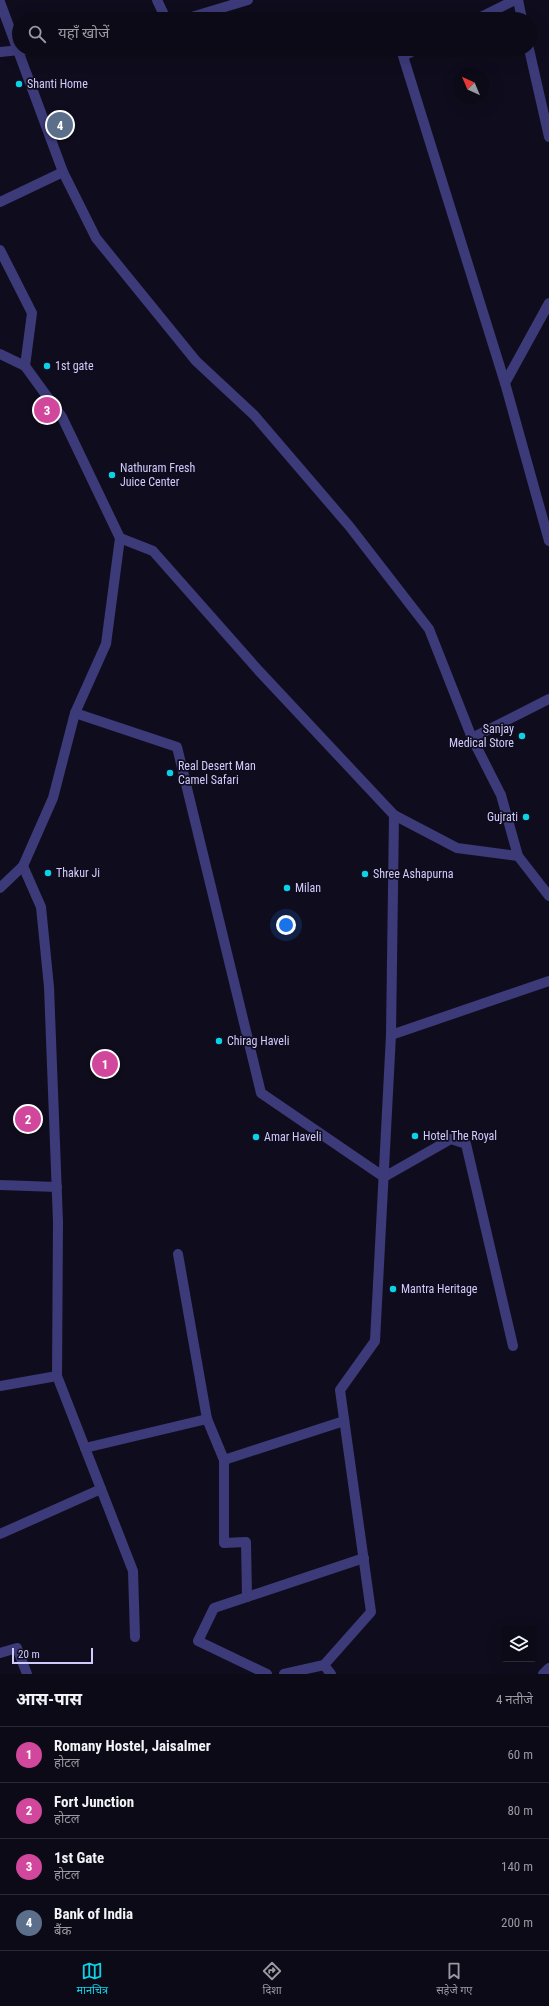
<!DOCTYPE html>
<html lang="hi">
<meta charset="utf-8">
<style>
:root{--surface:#0b0a16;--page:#14131f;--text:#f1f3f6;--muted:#9a9aa1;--line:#2b2b35;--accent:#0dd2e7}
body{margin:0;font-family:"Roboto Condensed","Noto Sans Devanagari",sans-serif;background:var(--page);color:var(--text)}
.controls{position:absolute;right:12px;bottom:12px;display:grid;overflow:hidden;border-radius:4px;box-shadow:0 4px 16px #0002}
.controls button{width:36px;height:36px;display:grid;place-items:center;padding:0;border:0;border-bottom:1px solid var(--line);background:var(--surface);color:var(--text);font:20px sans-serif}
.compass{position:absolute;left:453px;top:68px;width:36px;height:36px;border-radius:50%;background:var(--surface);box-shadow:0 4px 16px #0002;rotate:316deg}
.scale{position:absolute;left:12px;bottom:10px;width:81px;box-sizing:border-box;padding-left:4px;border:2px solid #d1cbfc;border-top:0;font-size:11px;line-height:14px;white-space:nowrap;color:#d1cbfc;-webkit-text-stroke:3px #0f0d1d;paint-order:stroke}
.you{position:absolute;left:286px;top:925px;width:14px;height:14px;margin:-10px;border:3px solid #fff;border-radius:50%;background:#1a73e8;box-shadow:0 0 0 6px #1a73e833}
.badge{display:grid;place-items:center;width:26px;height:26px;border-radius:50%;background:var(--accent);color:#fff;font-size:13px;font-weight:700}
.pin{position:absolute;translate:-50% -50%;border:2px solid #fff;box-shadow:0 1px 4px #0006}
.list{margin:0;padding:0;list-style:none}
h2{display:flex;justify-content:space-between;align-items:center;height:52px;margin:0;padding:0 16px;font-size:17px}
h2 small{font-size:13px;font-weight:400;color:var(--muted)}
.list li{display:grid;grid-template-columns:26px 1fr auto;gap:12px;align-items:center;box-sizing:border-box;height:56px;padding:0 16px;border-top:1px solid var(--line)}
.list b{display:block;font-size:15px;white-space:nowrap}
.list p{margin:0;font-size:13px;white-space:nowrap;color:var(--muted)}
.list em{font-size:13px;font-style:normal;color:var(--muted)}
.icon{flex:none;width:22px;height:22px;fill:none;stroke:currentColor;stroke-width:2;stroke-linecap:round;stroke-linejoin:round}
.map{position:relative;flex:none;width:549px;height:1674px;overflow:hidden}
.search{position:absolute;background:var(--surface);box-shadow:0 4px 16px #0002;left:12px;right:12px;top:12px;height:44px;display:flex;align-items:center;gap:10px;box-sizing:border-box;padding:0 14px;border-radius:22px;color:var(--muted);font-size:15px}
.sheet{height:276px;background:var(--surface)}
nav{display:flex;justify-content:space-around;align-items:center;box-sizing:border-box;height:56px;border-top:1px solid var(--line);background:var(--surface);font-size:11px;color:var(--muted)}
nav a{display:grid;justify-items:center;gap:2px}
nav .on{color:var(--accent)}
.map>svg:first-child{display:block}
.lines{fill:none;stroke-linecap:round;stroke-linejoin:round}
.minor{stroke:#3c3a79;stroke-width:10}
.tertiary{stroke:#3c3a79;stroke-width:10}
.poi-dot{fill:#0dd2e7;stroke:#0f0d1d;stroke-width:1.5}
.labels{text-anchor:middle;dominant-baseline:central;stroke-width:3.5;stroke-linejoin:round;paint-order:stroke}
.poi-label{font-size:12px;fill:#d1cbfc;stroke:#0f0d1d;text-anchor:start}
</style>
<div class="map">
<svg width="549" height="1674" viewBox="0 0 549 1674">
<rect width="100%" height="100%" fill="#0f0d1d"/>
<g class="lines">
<g class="minor">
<polyline points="157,0 166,19"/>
<polyline points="518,0 522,19"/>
<polyline points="0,2 63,172 96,238 196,361 254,415 350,527 429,629 472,738 501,795 518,856"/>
<polyline points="185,19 248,0"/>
<polyline points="477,19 515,0"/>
<polyline points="417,49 403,56 505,383"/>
<polyline points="529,49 549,137"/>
<polyline points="0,52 30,49"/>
<polyline points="0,202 63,172"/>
<polyline points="0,250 32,313 25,366"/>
<polyline points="549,303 505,383 549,541"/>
<polyline points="75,713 177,747 261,1093 384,1177 451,1139 466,1144 513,1346"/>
<polyline points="472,738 549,699"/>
<polyline points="23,866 41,907 49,987 58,1222 57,1376 133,1571 135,1637"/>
<polyline points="0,888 23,866 53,798 75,713 106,644 120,538"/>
<polyline points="391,1035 549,981"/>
<polyline points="0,1185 57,1187"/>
<polyline points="178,1254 207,1419 224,1460"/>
<polyline points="0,1386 57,1376"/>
<polyline points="85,1448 207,1419"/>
<polyline points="0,1534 101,1489"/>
<polyline points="247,1597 246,1542 224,1543 224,1460 344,1421"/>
<polyline points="0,1653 17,1648 27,1674"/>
<polyline points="267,1674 198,1641 214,1608 364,1558"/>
<polyline points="284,1674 324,1665"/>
<polyline points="331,1674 324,1665 371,1612 340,1390 375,1341 391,1035 394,815"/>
<polyline points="543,1674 549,1668"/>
</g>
<polyline class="tertiary" points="0,354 25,366 62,417 120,538 153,551 259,671 394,815 457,848 518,856 549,896"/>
</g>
<g class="poi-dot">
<circle cx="19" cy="84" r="4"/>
<circle cx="47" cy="366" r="4"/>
<circle cx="112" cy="475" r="4"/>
<circle cx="522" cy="736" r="4"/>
<circle cx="170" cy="773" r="4"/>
<circle cx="526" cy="817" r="4"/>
<circle cx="48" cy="873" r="4"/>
<circle cx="365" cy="874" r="4"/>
<circle cx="287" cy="888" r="4"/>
<circle cx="219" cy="1041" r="4"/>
<circle cx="415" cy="1136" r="4"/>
<circle cx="256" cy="1137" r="4"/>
<circle cx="393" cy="1289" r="4"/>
</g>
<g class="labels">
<g class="poi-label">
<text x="27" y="84">Shanti Home</text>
<text x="55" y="366">1st gate</text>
<text x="120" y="468">Nathuram Fresh<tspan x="120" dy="14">Juice Center</tspan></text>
<text x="514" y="729" text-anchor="end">Sanjay<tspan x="514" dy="14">Medical Store</tspan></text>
<text x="178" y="766">Real Desert Man<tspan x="178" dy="14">Camel Safari</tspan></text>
<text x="518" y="817" text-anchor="end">Gujrati</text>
<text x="56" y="873">Thakur Ji</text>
<text x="373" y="874">Shree Ashapurna</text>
<text x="295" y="888">Milan</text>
<text x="227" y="1041">Chirag Haveli</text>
<text x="423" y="1136">Hotel The Royal</text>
<text x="264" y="1137">Amar Haveli</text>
<text x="401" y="1289">Mantra Heritage</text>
</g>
</g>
</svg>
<div class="controls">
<button><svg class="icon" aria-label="layers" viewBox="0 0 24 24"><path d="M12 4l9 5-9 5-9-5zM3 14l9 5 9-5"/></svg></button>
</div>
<svg class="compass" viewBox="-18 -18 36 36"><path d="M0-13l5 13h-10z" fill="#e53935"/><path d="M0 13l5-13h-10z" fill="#9a9aa1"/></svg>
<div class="scale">20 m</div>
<div class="you"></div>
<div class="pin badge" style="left:105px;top:1064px;background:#d1479c">1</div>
<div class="pin badge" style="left:28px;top:1119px;background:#d1479c">2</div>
<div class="pin badge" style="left:47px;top:410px;background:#d1479c">3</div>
<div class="pin badge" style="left:60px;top:125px;background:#5c6f8a">4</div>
<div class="search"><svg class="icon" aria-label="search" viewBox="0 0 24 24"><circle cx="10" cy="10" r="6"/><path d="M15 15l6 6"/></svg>यहाँ खोजें</div>
</div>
<section class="sheet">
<h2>आस-पास<small>4 नतीजे</small></h2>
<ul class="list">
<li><span class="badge" style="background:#d1479c">1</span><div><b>Romany Hostel, Jaisalmer</b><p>होटल</p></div><em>60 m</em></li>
<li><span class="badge" style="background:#d1479c">2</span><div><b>Fort Junction</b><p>होटल</p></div><em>80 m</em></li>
<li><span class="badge" style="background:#d1479c">3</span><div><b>1st Gate</b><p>होटल</p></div><em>140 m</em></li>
<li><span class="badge" style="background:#5c6f8a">4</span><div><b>Bank of India</b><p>बैंक</p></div><em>200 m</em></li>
</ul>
</section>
<nav>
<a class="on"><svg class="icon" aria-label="map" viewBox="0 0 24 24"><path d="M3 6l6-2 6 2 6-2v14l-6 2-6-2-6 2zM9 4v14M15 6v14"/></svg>मानचित्र</a>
<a><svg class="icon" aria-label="directions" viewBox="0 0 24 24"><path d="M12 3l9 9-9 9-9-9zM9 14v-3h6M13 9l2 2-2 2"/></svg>दिशा</a>
<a><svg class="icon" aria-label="saved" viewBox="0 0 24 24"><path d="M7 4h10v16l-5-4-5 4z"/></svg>सहेजे गए</a>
</nav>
